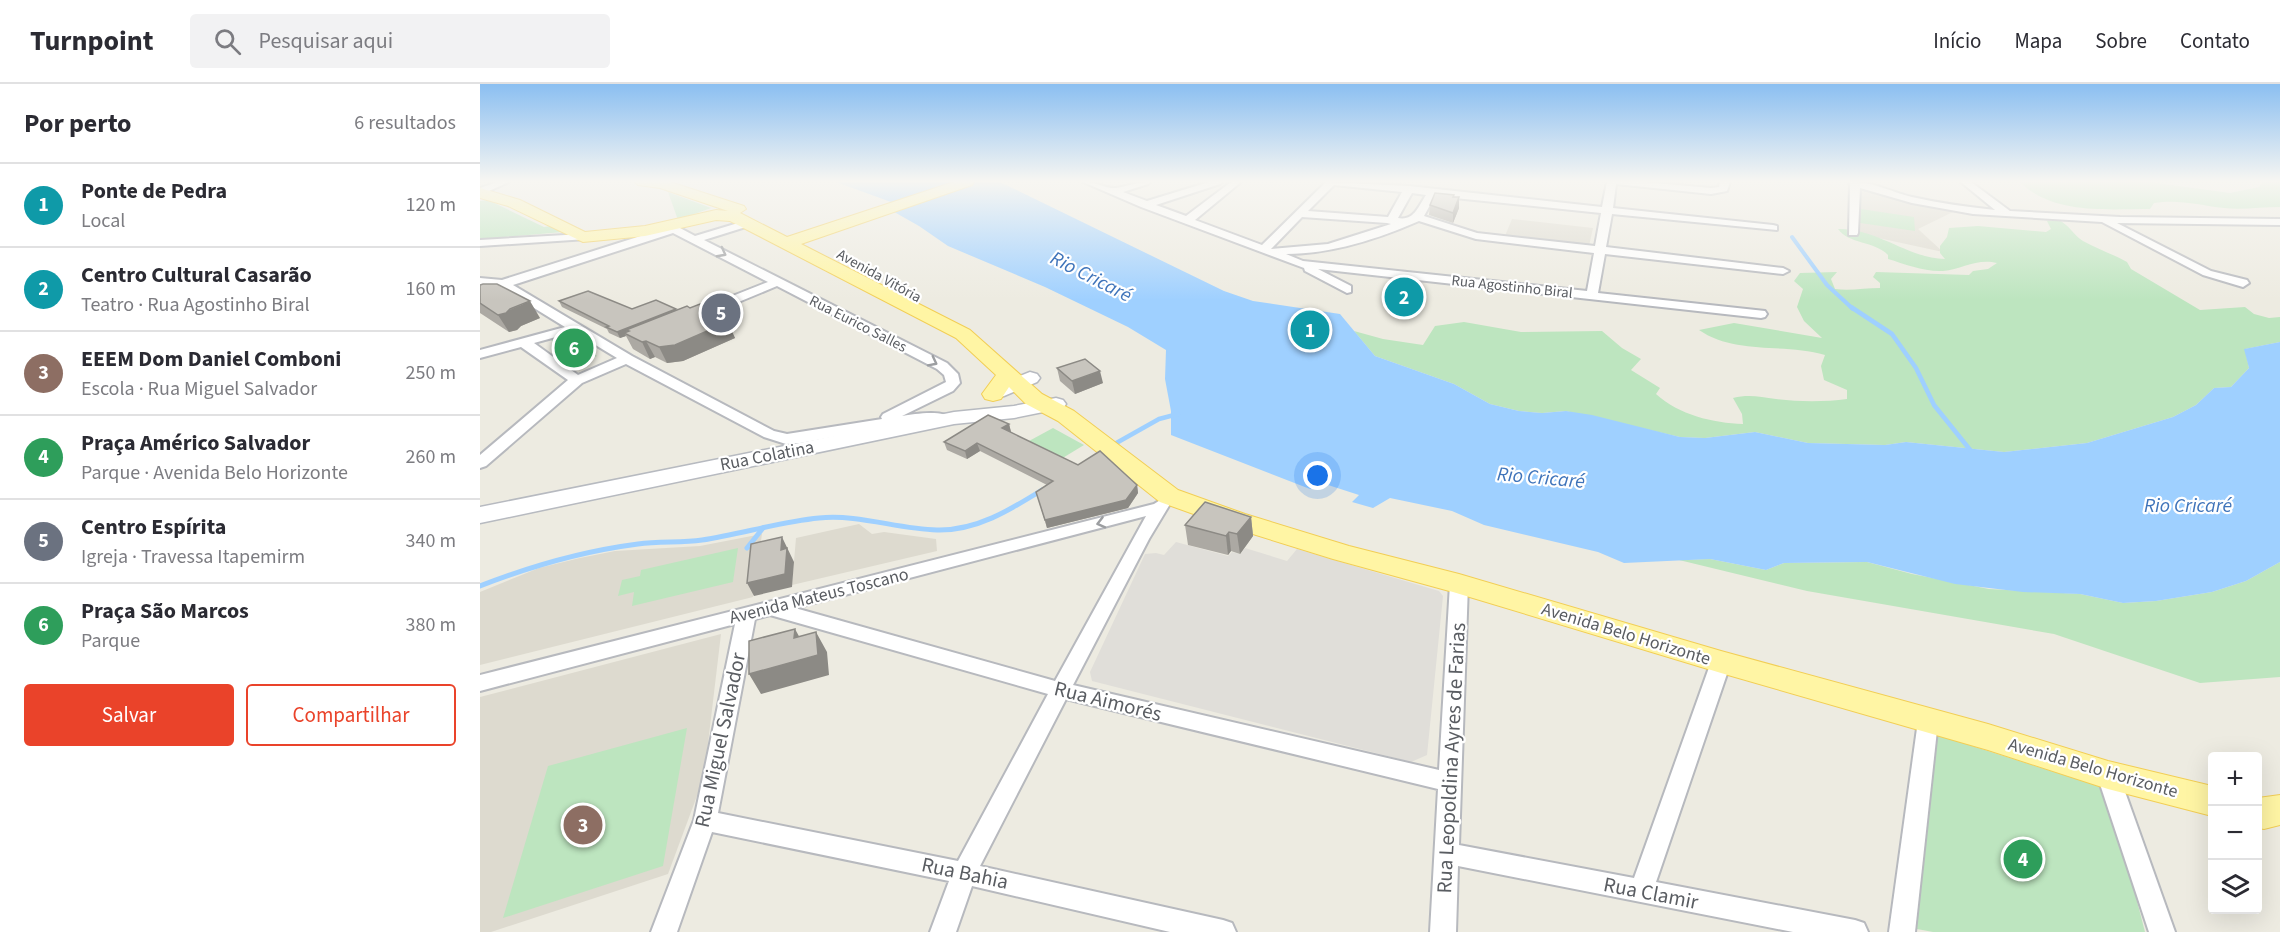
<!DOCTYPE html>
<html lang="pt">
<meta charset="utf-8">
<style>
:root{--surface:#fff;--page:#f2f2f3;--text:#2b2b33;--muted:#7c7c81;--line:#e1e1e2;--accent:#ea432a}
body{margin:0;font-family:"Source Sans 3",sans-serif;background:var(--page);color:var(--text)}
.controls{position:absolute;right:18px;bottom:18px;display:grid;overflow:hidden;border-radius:6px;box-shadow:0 6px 24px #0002}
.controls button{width:54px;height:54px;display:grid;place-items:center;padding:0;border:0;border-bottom:2px solid var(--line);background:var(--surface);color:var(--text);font:30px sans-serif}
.you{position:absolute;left:838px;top:392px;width:21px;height:21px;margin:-15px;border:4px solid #fff;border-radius:50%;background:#1a73e8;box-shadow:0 0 0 9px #1a73e833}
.badge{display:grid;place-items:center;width:39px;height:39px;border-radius:50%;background:var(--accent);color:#fff;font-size:20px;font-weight:700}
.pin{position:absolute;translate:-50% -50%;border:3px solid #fff;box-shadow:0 2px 6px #0006}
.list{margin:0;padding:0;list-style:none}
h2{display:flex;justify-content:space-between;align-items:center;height:78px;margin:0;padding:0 24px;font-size:26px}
h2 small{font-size:20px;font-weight:400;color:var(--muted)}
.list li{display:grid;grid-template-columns:39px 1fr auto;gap:18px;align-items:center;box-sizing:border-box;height:84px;padding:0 24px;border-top:2px solid var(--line)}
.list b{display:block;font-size:22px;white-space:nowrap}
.list p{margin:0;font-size:20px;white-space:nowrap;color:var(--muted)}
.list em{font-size:20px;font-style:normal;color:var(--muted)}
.actions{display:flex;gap:12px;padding:18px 24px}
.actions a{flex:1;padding:14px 0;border:2px solid var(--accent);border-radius:6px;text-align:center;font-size:21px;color:var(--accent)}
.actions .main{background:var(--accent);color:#fff}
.icon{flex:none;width:33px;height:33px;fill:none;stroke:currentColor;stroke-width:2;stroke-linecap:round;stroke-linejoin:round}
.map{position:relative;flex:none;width:1800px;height:848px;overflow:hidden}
header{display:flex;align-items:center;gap:36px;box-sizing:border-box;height:84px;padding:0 30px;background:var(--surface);border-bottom:2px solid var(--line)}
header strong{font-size:28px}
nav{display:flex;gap:33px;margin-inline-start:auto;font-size:21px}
.search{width:420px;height:54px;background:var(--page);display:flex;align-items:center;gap:15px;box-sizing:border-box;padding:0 21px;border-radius:6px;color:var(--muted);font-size:22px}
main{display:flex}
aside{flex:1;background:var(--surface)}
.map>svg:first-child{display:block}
.industrial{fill:#e0ded9}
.education{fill:#dddacf}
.green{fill:#bde5bf}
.water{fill:#9fd0ff}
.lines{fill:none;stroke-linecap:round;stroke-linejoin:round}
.stream-far2{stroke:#9fd0ff;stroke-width:4}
.stream-far1{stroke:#9fd0ff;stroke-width:4.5}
.stream{stroke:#9fd0ff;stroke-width:5}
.minor-casing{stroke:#b7b9be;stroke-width:4}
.secondary-casing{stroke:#b7bac0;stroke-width:3}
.primary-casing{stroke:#f2ce55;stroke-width:2}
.minor{fill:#fff;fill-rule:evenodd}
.secondary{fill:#fff;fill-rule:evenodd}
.primary{fill:#fff5a4;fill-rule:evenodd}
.wall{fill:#aca9a3}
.shaded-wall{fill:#8c8a85}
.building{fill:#c8c5be;stroke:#8c8a85;stroke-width:1.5}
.oneway{stroke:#9c9ea1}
.labels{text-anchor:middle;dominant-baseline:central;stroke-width:4.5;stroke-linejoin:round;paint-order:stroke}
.far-street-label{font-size:15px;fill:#5a5d62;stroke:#fff}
.street-label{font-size:18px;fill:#5a5d62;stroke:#fff}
.water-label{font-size:20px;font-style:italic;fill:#3f74ba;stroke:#fff}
.near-street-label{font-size:21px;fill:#5a5d62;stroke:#fff}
</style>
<header>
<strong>Turnpoint</strong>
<div class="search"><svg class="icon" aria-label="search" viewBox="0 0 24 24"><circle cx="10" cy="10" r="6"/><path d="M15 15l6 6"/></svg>Pesquisar aqui</div>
<nav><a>Início</a><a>Mapa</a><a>Sobre</a><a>Contato</a></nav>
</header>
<main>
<aside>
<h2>Por perto<small>6 resultados</small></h2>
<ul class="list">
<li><span class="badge" style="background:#0f9aa8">1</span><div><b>Ponte de Pedra</b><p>Local</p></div><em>120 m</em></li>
<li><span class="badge" style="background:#0f9aa8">2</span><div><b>Centro Cultural Casarão</b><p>Teatro · Rua Agostinho Biral</p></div><em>160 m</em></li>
<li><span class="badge" style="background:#8d6e63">3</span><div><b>EEEM Dom Daniel Comboni</b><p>Escola · Rua Miguel Salvador</p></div><em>250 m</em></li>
<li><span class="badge" style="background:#2e9e5b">4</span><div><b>Praça Américo Salvador</b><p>Parque · Avenida Belo Horizonte</p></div><em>260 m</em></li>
<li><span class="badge" style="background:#6b7280">5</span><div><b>Centro Espírita</b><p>Igreja · Travessa Itapemirm</p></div><em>340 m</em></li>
<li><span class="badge" style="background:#2e9e5b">6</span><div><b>Praça São Marcos</b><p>Parque</p></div><em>380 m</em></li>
</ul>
<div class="actions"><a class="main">Salvar</a><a>Compartilhar</a></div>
</aside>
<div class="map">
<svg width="1800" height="848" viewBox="0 0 1800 848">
<rect width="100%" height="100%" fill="#edebe1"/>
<polygon class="industrial" points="696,458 748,472 752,468 760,470 765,464 807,477 817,465 959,507 963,512 947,671 931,678 612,597 610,588 665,470 676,469 684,471"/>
<g class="education">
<polygon points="1381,104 1436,120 1475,127 1438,145 1463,168 1380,150"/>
<polygon points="1032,135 1113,144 1109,162 1025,152"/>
<polygon points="379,440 392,450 404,448 456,455 457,467 312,501 316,454"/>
<polygon points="282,450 273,513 0,581 0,508 59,484 100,474 135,467 220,462"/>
<polygon points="241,550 224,693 188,790 11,848 0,848 0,613"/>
</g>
<g class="green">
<path d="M1540,98H1669L1750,109L1779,103L1783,98H1800V123C1782,123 1762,126 1744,124C1719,121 1699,115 1674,119L1670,125C1627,125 1573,131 1540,98Z"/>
<polygon points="188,108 231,124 198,136"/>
<polygon points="8,116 64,143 71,142 83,148 0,155 0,117"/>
<polygon points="1381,125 1434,133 1435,147 1380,139"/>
<path d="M1578,136C1589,140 1593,151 1603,157C1617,165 1633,170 1647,178L1651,185L1720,226L1765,223L1774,230L1789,234L1800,233V258L1765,265L1769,284L1751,303L1734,304L1716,321L1693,333L1607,359L1524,368L1426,358L1405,361L1328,359L1275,348L1225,354L1200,353L1086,327L1062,329L1039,327L1010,320L974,300L895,272L874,247L903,255L943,261L955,242L984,238L1041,248L1122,247L1142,264L1161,275L1151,286L1180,304L1176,310C1199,331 1233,339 1263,340L1262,330L1253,314C1269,310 1280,313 1296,315C1318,318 1346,318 1367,315V306L1344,296L1341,282L1345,271C1304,259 1255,271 1219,246L1254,239L1342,254L1324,237L1317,223L1323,205L1314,197L1320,189L1357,188L1351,195L1355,205C1370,207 1385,204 1400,204V199L1393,193L1396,188L1489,191L1493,187L1508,185L1517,179C1497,174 1482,185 1463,187C1444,188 1425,180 1408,175V171C1395,157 1368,160 1358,145C1397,144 1427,174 1465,175L1460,169V162L1467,153L1469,144L1498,142L1566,148L1571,145L1567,137Z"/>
<polygon points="87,252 117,272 103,277 71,256"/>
<polygon points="573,344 604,361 581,375 549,357"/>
<polygon points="258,464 253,498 152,522 154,508 138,512 142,496 160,492 161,486"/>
<polygon points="1230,475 1286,486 1304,479 1387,478 1432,490 1509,505 1600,510 1643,519 1676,517 1732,508 1766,497 1800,478 1800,593 1720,599 1574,550 1327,507 1199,476"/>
<polygon points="207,644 183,782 23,834 68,682"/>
<polygon points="1448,648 1628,705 1665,848 1453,848 1437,845"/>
</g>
<polygon class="water" points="356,98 520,98 744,207 773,217 860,230 895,272 974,300 1010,320 1039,327 1062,329 1086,327 1112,331 1200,353 1225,354 1275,348 1328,359 1405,361 1426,358 1524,368 1607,359 1693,333 1716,321 1734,304 1751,303 1769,284 1764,265 1800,258 1800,478 1766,497 1732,508 1676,517 1643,519 1600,510 1543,508 1475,500 1387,478 1304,479 1286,486 1230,475 1144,479 1118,468 1004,441 972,427 910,414 893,424 872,418 879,411 845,400 830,405 691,351 691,327 685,295 686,266 648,243 565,203 468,162 439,142 409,125 411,118"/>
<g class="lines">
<polyline class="stream-far2" points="1312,153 1347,201 1373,225"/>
<g class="stream-far1">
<polyline points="1371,223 1412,250 1436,284 1454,321 1491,367"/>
<polyline points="631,362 679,335 698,330"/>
</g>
<g class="stream">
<polyline points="267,464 283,444"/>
<path d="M0,502C51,482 104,467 158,460C180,457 201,459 222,456C261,450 299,438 339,434C379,430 417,445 457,446C496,447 530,426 562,406"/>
</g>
<defs>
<g id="minor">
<polygon points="17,98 29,98 0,111 0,104"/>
<path d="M603,98C615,97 626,105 636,104C648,102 657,98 670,98L668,100L643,108L667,117L729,98H742L740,100L676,121L706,132L751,98H761L715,136L782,161L846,98L929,102L1122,123L1127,98H1164L1231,104L1239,103L1240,98H1250L1247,107L1231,110L1136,100L1133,124L1293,141L1297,142V146L1132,130L1126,163L1303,184L1309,187L1303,190L1125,170L1118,209L1285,227L1287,230L1285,233L1281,234L838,185L871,202V208L867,209L825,187L824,184L661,123ZM854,101L922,108L908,133L828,127ZM932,109L946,111C938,123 934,137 918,134ZM955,112L1121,129L1115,162L997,149L944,132ZM822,133L907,139L911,140L848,160L791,165ZM939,137L996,155L1114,169L1107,207L823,177L806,170C851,170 898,155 939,137Z"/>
<path d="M1368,98C1389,96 1411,108 1432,113C1459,119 1487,123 1515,126L1481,98H1491L1530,127L1640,133L1800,135V141L1637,139L1731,187L1767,196L1769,199L1763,203L1723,191L1622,138L1493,130L1432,119L1380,104L1378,149L1377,151H1369L1370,100Z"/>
<path d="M268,136L273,139L272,141L224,156L467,279L478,290L480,299L473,307L422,332C436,330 464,325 474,336L472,339L424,340L320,359L306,360L284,353L146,280L102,299L6,382L0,384V371L88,296L41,263L0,274V266L85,243L20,203L0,202V194L22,196L189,143L191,139H199L200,144L215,152ZM193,149L288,198L207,230L205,233L207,236H215L297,202L457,285L464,291L466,298L403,330L401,333L402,335L307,350L294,347L152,272L33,201ZM94,248L137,274L98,291L54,259Z"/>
<polygon points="103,150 108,153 107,155 0,162 0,156"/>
<path d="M682,415L688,416L690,420L669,455L593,601L959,686L970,500L973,496L979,494L985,496L988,500L979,761L1154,794L1231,578L1234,573L1241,571L1248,573L1251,578L1176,798L1375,836L1384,839L1388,848H1313L978,782L976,848H950L958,705L586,615L500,782L743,836L752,839L756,848H690L492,802L476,848H450L469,797L232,748L197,848H171L214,736L255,540L0,607V591L674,420ZM666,432L575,597L315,524ZM290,531L568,610L478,777L238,729L275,535Z"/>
<polygon points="1448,629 1455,631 1458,637 1435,848 1409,848 1438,637 1441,631"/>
<polygon points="1628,682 1636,684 1639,691 1695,848 1669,848 1617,691 1620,684"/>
</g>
<g id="secondary">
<polygon points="550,288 557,290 560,294 557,298 524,312 517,314 510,312 507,308 510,304"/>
<polygon points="576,314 583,316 586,320 583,324 534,334 474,340 0,439 0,423 474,328 534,322"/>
</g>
<g id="primary">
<polygon points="155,98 190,98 264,122 266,125 260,129 307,153 474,98 494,98 492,101 321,160 490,246 562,310 594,327 698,406 765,430 869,462 979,490 1241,567 1508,640 1628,677 1732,702 1732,732 1628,705 1508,666 1241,589 973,508 853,475 747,442 680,418 578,337 546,320 529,303 521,315 513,317 505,315 502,310 516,291 476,254 250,137 236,136 165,152 103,158 28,122 0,114 0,104 40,116 105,148 165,142 236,126 248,127 180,104 158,101"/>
<polygon points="1800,711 1800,741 1784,745 1778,744 1778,714"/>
</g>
</defs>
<use href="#minor" class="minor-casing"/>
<use href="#secondary" class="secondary-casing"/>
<use href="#primary" class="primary-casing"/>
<use href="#minor" class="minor"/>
<use href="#secondary" class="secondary"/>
<use href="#primary" class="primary"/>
</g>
<g class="wall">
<polygon points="974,113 979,113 979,124 973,139 949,131 950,121"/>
<polygon points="0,201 60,234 41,242 37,246 29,248 0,229"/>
<polygon points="79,217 152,225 197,226 210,224 239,228 243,236 255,254 203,277 187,279 175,273 170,275 153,265 146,252 140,254 129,249 127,245 82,223"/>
<polygon points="577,284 623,299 595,310 580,297"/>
<polygon points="529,340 531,348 530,348 598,381 657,401 658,409 648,424 567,444 556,408 567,401 500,367 487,375 467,366 464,358"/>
<polygon points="771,433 773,452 760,470 751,467 748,471 708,461 705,441"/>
</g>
<g class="shaded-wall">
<polygon points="979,113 979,124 973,139 973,129"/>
<polygon points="50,217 60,234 41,242 37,246 29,248 18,231"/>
<polygon points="196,225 199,231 149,247 146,246 149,251 144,249 146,252 140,254 137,248"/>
<polygon points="239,228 245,239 248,238 255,254 203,277 187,279 179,263 232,231"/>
<polygon points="166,257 175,273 170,275 162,258"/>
<polygon points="620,287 623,299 595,310 592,297"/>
<polygon points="529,340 531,348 524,352 522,344"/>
<polygon points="497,359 500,367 487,375 485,367"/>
<polygon points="657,401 658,409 648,424 567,444 565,436"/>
<polygon points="771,433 773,452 760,470 757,450"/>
<polygon points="749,448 751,467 748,471 746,452"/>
<polygon points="302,453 314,478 312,503 274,512 267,499 301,466"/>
<polygon points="315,545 326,565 336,548 347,568 349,591 281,610 269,590 314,554"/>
</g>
<g class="building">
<polygon points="955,109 974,111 973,113 979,113 973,129 950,121"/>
<polygon points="3,200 17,200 50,217 30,225 26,229 18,231 0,219 0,201"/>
<polygon points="108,207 152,225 176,216 196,225 137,248 126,243 129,242 79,217"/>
<polygon points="220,220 239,228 232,231 248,238 195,261 179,263 166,257 162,258 144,249 149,247 146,246 207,222 210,224"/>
<polygon points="605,275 620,287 592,297 577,284"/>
<polygon points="508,331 529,340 522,344 598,381 620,367 657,401 646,416 565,436 556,408 573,397 497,359 485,367 464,358"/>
<polygon points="725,418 771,433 757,450 749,448 746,452 705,441"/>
<polygon points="302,453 301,466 307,464 305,490 267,499 271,460"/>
<polygon points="315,545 314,554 336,548 338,571 269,590 269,557"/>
</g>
<defs><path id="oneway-chevron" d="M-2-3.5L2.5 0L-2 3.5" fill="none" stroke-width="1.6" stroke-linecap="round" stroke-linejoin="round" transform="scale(1.5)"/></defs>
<g class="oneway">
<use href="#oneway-chevron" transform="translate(242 169) rotate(28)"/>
<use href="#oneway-chevron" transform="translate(453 278) rotate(27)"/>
<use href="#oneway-chevron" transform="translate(621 439) rotate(166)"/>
</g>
<linearGradient id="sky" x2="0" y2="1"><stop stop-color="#8bbff1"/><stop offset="0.45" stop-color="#f7f6f2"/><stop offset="1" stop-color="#f7f6f2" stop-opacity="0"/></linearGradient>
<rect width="1800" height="216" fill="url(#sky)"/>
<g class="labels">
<g class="far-street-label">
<text transform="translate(399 192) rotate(29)">Avenida Vitória</text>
<text transform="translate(1032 203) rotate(6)">Rua Agostinho Biral</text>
<text transform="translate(378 240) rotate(27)">Rua Eurico Salles</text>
</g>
<g class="street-label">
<text transform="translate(287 372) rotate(-11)">Rua Colatina</text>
<text transform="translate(339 512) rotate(-14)">Avenida Mateus Toscano</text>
<text transform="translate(1146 550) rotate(17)">Avenida Belo Horizonte</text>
<text transform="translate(1613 684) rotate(16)">Avenida Belo Horizonte</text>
</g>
<g class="water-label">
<text transform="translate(611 193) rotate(27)">Rio Cricaré</text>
<text transform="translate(1061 394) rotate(5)">Rio Cricaré</text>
<text x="1708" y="422">Rio Cricaré</text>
</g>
<g class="near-street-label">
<text transform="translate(628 617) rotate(14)">Rua Aimorés</text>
<text transform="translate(240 656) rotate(-78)">Rua Miguel Salvador</text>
<text transform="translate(971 674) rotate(-87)">Rua Leopoldina Ayres de Farias</text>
<text transform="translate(485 789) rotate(12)">Rua Bahia</text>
<text transform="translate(1171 809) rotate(11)">Rua Clamir</text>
</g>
</g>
</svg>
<div class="controls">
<button>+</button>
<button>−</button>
<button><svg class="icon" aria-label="layers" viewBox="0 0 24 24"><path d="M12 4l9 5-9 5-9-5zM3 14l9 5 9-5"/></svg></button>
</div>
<div class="you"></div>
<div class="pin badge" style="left:830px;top:246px;background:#0f9aa8">1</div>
<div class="pin badge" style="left:924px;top:213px;background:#0f9aa8">2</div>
<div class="pin badge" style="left:103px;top:741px;background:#8d6e63">3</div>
<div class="pin badge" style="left:1543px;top:775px;background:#2e9e5b">4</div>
<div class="pin badge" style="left:241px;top:229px;background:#6b7280">5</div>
<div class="pin badge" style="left:94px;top:264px;background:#2e9e5b">6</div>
</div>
</main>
